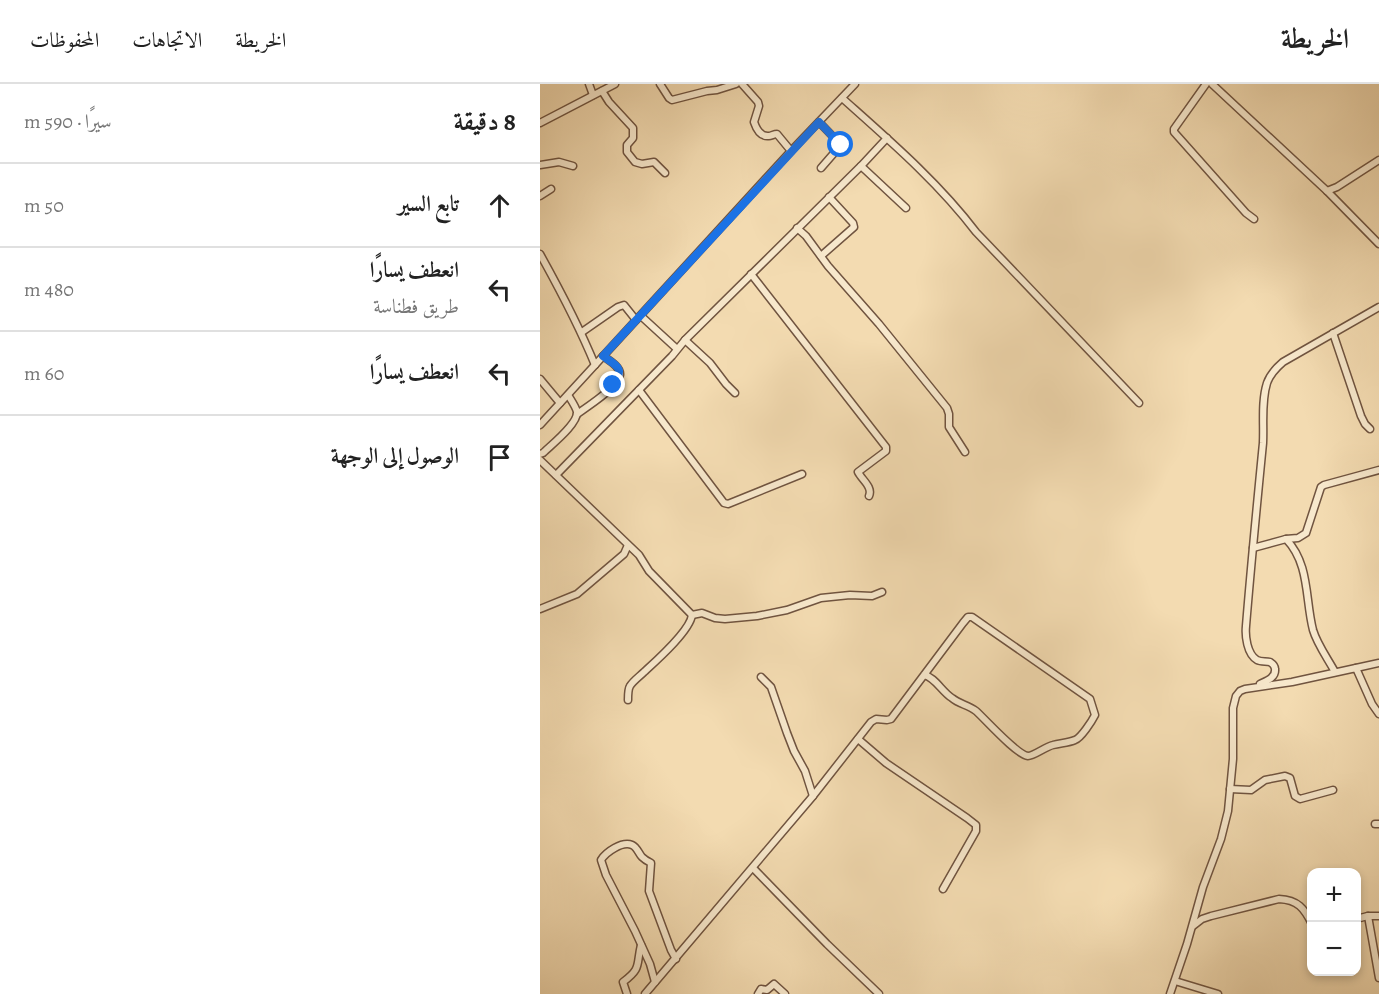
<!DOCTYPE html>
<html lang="ar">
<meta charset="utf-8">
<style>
:root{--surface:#fff;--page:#f2f2f2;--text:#222;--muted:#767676;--line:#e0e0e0}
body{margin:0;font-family:Alegreya,Amiri,serif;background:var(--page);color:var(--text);direction:rtl}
.controls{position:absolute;right:18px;bottom:18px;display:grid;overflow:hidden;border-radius:12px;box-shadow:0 3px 9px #0003}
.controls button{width:54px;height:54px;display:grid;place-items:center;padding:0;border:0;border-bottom:2px solid var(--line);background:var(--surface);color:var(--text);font:30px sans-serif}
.stop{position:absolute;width:18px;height:18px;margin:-14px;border:4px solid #1a73e8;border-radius:50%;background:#fff}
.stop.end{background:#1a73e8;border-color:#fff;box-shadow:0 2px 6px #0008}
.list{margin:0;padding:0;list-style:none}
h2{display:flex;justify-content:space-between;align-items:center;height:78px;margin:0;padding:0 24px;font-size:26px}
h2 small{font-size:20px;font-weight:400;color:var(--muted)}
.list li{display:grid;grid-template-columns:39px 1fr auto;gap:18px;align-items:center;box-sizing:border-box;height:84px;padding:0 24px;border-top:2px solid var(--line)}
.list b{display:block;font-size:22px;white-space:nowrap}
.list p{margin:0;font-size:20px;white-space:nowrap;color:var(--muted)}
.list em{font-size:20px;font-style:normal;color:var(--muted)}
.icon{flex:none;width:33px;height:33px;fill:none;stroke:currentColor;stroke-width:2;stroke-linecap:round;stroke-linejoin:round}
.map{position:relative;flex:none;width:839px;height:910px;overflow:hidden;direction:ltr}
header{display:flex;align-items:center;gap:36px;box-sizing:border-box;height:84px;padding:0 30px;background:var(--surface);border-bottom:2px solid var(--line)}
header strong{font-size:28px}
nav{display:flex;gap:33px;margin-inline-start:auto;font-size:21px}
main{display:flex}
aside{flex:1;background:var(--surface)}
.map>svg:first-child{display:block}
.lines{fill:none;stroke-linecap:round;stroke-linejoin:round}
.minor-casing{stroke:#705440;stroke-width:9}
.minor{stroke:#f7e8cc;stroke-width:6}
.route{stroke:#1a73e8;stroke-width:8}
</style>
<header>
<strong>الخريطة</strong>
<nav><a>الخريطة</a><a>الاتجاهات</a><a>المحفوظات</a></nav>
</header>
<main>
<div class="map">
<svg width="839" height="910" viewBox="0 0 839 910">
<rect width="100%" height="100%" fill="#f3dbb1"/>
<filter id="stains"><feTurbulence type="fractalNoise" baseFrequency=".00333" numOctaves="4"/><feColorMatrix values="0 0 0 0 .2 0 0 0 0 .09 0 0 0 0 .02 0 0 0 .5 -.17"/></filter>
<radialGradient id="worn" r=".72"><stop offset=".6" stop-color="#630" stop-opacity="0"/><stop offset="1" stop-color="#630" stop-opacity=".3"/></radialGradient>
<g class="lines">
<defs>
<g id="minor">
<polyline points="49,0 53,11"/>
<polyline points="120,0 129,14 132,16 167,7 177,6 196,0"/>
<path d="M202,0L218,18L219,22L214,38C216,44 220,53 229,52C231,52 234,50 237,50L251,67"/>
<polyline points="666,0 634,45 634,48 706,129 714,135"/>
<polyline points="672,0 787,107 839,160"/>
<polyline points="62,7 69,18 93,44 93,54 87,61 87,68 95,78 102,80 114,78 125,89"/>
<path d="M302,14C349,56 398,98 436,148L599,319"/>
<polyline points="279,38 301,61 281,84"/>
<polyline points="0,39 75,0"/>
<polyline points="0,81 19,78 33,82"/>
<polyline points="321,82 366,124"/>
<polyline points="787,107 797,103 839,76"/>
<polyline points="0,112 11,105"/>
<polyline points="257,144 266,152 288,182 339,240 407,324 409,330 409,343 425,368"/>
<path d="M0,170C20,206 39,242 55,281"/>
<polyline points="281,172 314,143 313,139 289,113"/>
<path d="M211,190L346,363V367L318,388C322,396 333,403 329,412"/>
<polyline points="101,232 137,265"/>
<polyline points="42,248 78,223 84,221 96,236"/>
<polyline points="793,249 821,332 825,340 830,345"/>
<polyline points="145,256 170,279 186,300 195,309"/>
<polyline points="0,295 20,319"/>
<polyline points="99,306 184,419 188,420 262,390"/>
<path d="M37,330C47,323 80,302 80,290C80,282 68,276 63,272"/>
<polyline points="0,341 251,67 315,0"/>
<path d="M0,370L3,369C11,361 38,340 37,328C36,323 31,316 28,311"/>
<polyline points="0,376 99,471 109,487 152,531"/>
<polyline points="16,391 132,272 145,256 321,82 347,54"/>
<polyline points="746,455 758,454 766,449 781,403 784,401 839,386"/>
<path d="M713,464L746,455C770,480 765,515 773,546C777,560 788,575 795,588"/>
<polyline points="0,525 37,510 84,470 88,461"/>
<polyline points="152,531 162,529 175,534 185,535 217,532 247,526 281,514 310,511 332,512 342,508"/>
<polyline points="816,584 839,579"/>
<polyline points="221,593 231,603 247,649 254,667 265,687 273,712"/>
<path d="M720,600C726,597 736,594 735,585C735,582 733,580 730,578C726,577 721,578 717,576C707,570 705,552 706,542C711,481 717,420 723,359C724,340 721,318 727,299C730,290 736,284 743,278L839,223"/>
<path d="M88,616C88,611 88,605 90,602C93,597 100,592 104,588C116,577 150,547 152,531"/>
<polyline points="318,655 346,679 427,734 436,741 436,747 403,805"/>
<polyline points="690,705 711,706 725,696 745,692 750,694 755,712 760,715 793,706"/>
<polyline points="835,740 839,740"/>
<polyline points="213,784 287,860 339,910"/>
<polyline points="839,832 828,832 839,894"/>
<polyline points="816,835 828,832"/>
<path d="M653,842L662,835L671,832L739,815C758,816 764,824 772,840"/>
<polyline points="635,897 678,910"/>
<path d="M115,898L110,880L95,847L66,791L61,776C66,768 82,757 92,761C97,763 99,770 102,773C105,776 107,777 111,779L109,807L131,866L136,875"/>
<path d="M87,910L83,898C102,884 96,881 101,861"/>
<path d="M105,910L273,712L331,638L336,635L347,636L351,635L423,539L428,533H432L550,615L555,631C552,637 541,654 535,656C528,659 520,659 513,661C505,663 494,672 488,672C477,671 446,636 436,627C428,621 419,620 412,614C402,608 395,593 384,591"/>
<polyline points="218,910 221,905 227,906 234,900 245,910"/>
<polyline points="630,910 647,860 663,803 681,755 688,727 693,675 693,624 696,612 700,607 705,605 752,598 816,584 832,620 839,630"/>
</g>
</defs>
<use href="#minor" class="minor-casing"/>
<use href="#minor" class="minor"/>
</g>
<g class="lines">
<path class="route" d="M73,301C85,284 78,283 63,272L279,38L301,61"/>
</g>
<rect width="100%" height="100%" filter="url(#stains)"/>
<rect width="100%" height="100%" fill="url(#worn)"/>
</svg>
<div class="controls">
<button>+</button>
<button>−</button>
</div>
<div class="stop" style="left:301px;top:61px"></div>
<div class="stop end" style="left:73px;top:301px"></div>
</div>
<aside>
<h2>8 دقيقة<small>سيرًا · 590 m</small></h2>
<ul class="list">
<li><svg class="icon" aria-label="ahead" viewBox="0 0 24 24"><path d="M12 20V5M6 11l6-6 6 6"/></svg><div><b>تابع السير</b></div><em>50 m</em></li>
<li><svg class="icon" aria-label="left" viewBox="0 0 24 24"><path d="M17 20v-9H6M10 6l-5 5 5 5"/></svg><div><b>انعطف يسارًا</b><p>طريق فطناسة</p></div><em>480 m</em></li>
<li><svg class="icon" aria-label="left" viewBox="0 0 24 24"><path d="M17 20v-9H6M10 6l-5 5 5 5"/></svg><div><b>انعطف يسارًا</b></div><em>60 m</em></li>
<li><svg class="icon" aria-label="arrive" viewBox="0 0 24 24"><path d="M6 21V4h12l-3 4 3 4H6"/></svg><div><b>الوصول إلى الوجهة</b></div></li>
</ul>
</aside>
</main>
